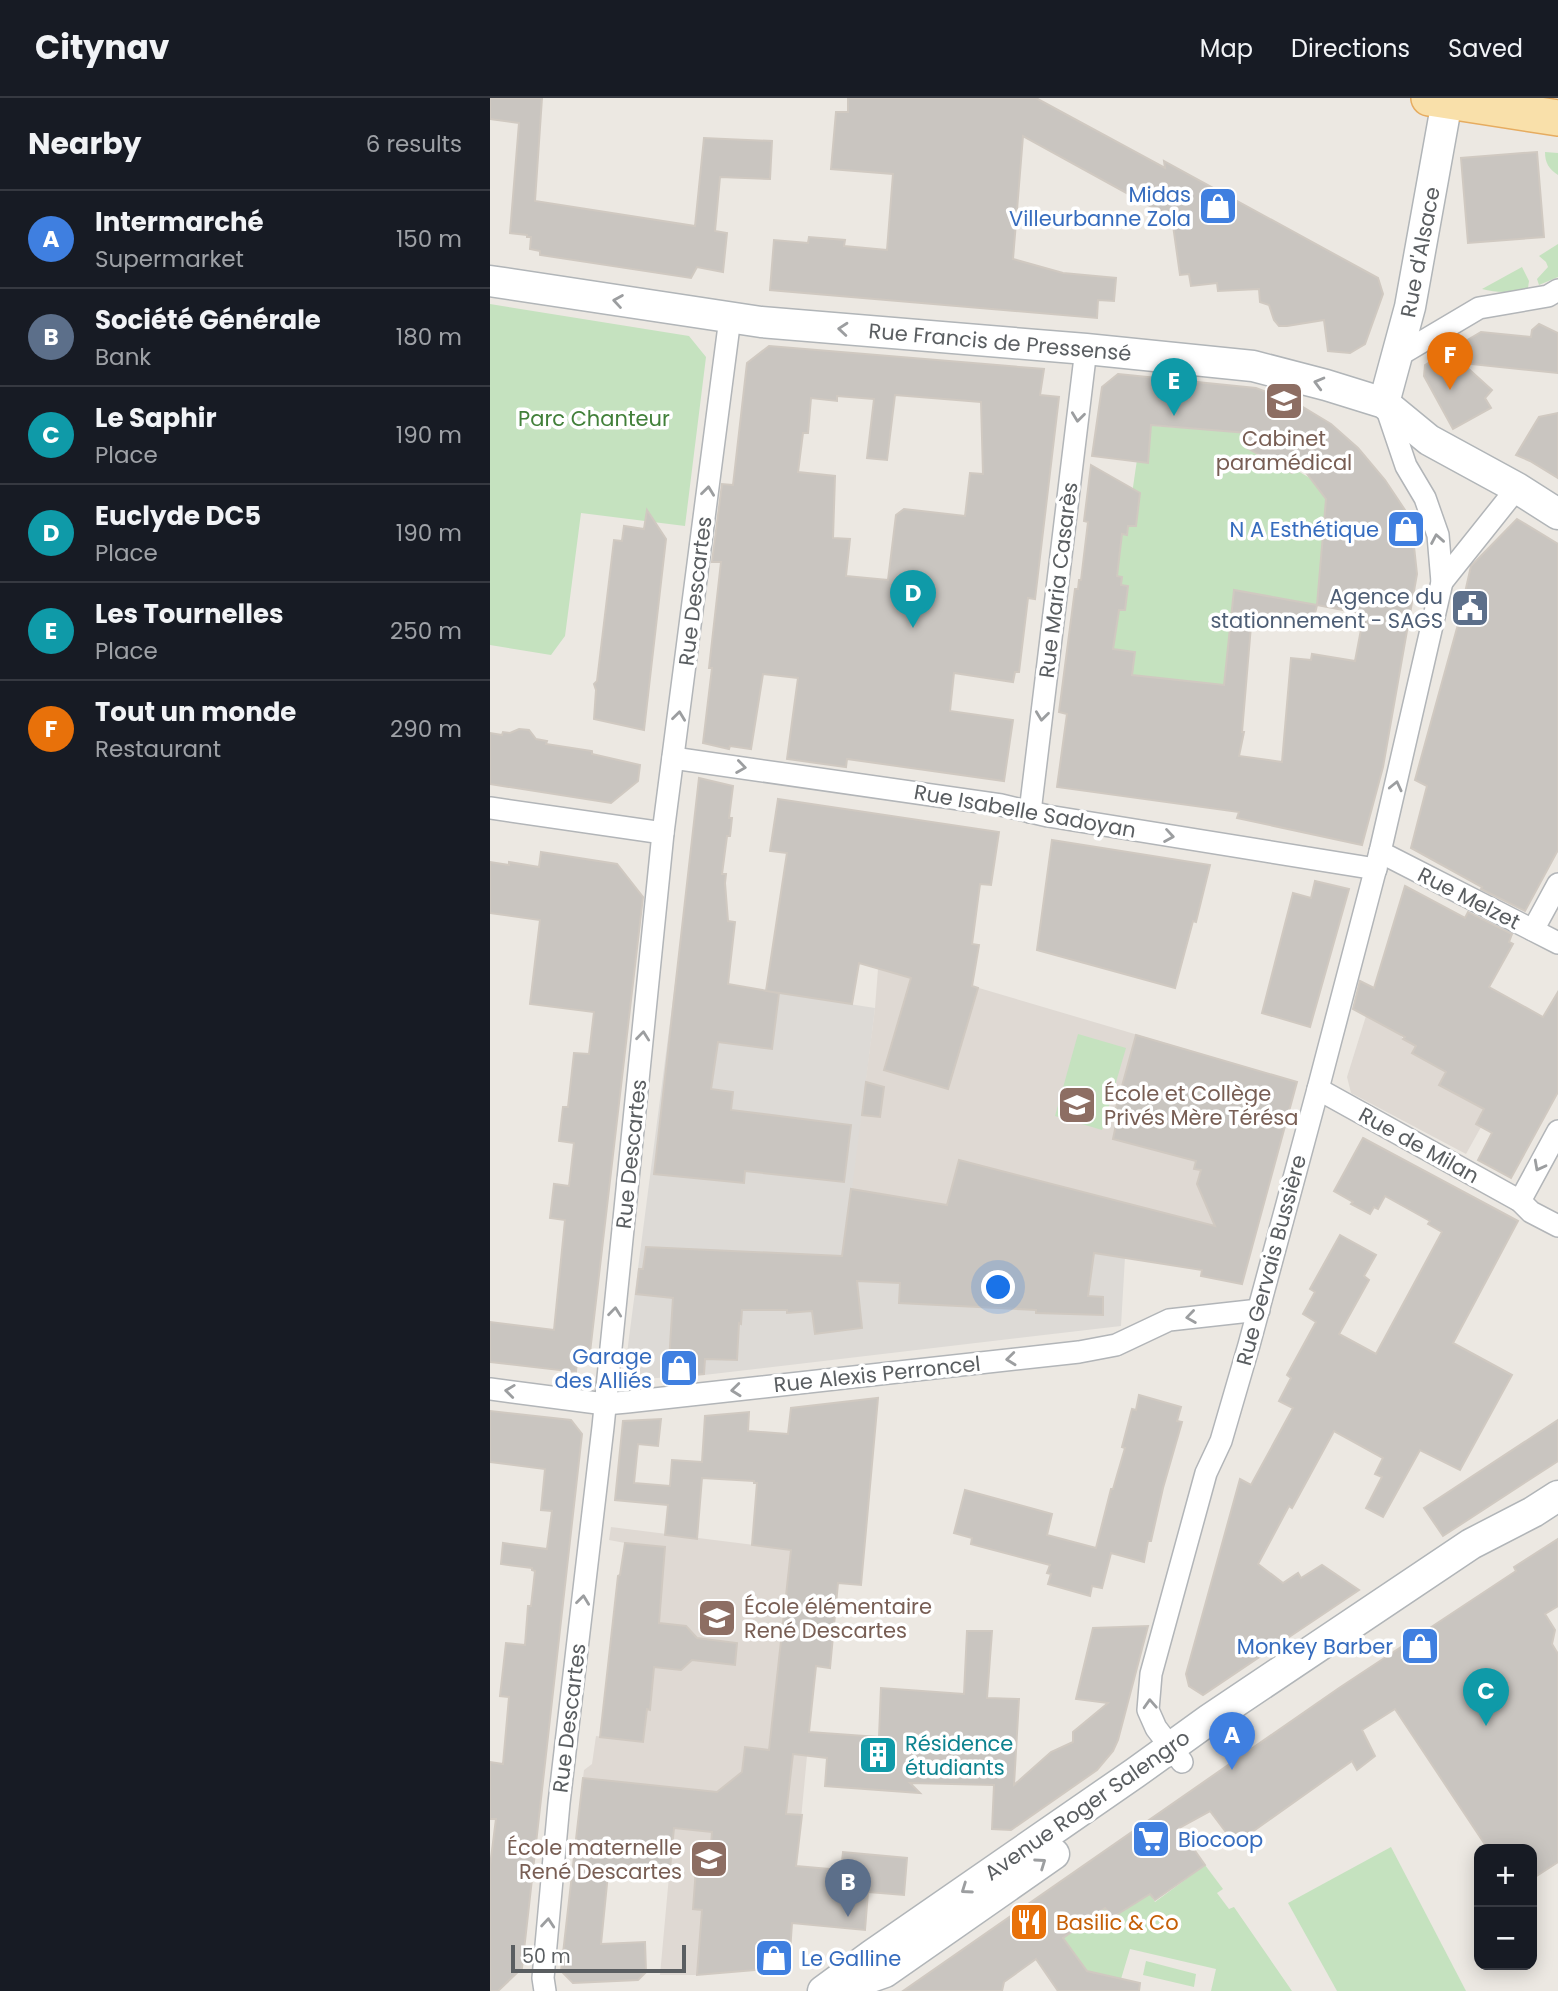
<!DOCTYPE html>
<meta charset="utf-8">
<style>
:root{--surface:#171b24;--page:#20242c;--text:#f1f3f6;--muted:#9ea1a6;--line:#363941;--accent:#ea580c}
body{margin:0;font-family:Poppins,sans-serif;background:var(--page);color:var(--text)}
.controls{position:absolute;right:21px;bottom:21px;display:grid;overflow:hidden;border-radius:14px;box-shadow:0 4px 18px #0003}
.controls button{width:63px;height:63px;display:grid;place-items:center;padding:0;border:0;border-bottom:2px solid var(--line);background:var(--surface);color:var(--text);font:35px sans-serif}
.scale{position:absolute;left:21px;bottom:18px;width:175px;box-sizing:border-box;padding-left:7px;border:4px solid #5a5e61;border-top:0;font-size:19px;line-height:24px;white-space:nowrap;color:#5a5e61;-webkit-text-stroke:5px #fff;paint-order:stroke}
.you{position:absolute;left:509px;top:1190px;width:24px;height:24px;margin:-18px;border:5px solid #fff;border-radius:50%;background:#1a73e8;box-shadow:0 0 0 10px #1a73e833}
.badge{display:grid;place-items:center;width:46px;height:46px;border-radius:50%;background:var(--accent);color:#fff;font-size:23px;font-weight:700}
.pin{position:absolute;translate:-50% -58px;filter:drop-shadow(0 2px 4px #0008)}
.pin::after{content:'';position:absolute;top:37px;width:24px;height:21px;background:inherit;clip-path:polygon(0 0,100% 0,50% 100%)}
.list{margin:0;padding:0;list-style:none}
h2{display:flex;justify-content:space-between;align-items:center;height:91px;margin:0;padding:0 28px;font-size:30px}
h2 small{font-size:23px;font-weight:400;color:var(--muted)}
.list li{display:grid;grid-template-columns:46px 1fr auto;gap:21px;align-items:center;box-sizing:border-box;height:98px;padding:0 28px;border-top:2px solid var(--line)}
.list b{display:block;font-size:26px;white-space:nowrap}
.list p{margin:0;font-size:23px;white-space:nowrap;color:var(--muted)}
.list em{font-size:23px;font-style:normal;color:var(--muted)}
.map{position:relative;flex:none;width:1068px;height:1893px;overflow:hidden}
header{display:flex;align-items:center;gap:42px;box-sizing:border-box;height:98px;padding:0 35px;background:var(--surface);border-bottom:2px solid var(--line)}
header strong{font-size:33px}
nav{display:flex;gap:38px;margin-inline-start:auto;font-size:24px}
main{display:flex}
aside{flex:1;background:var(--surface)}
.map>svg:first-child{display:block}
.industrial{fill:#dddad6}
.education{fill:#dfd9d3}
.green{fill:#c5e2bf}
.building{fill:#c9c5c0;stroke:#d0c9c1;stroke-width:2;fill-rule:evenodd}
.lines{fill:none;stroke-linecap:round;stroke-linejoin:round}
.street-casing{stroke:#b2b5b8;stroke-width:24}
.secondary-casing{stroke:#b1b5b8;stroke-width:33}
.primary-casing{stroke:#e6ac60;stroke-width:38}
.street{stroke:#fff;stroke-width:21}
.secondary{stroke:#fff;stroke-width:30}
.primary{stroke:#f9e0aa;stroke-width:35}
.oneway{stroke:#9c9ea0}
.labels{text-anchor:middle;dominant-baseline:central;stroke-width:7;stroke-linejoin:round;paint-order:stroke}
.shop-label{font-size:21px;fill:#366cbe;stroke:#fff;text-anchor:end}
.street-label{font-size:21px;fill:#5a5e61;stroke:#fff}
.park-label{font-size:21px;fill:#42803a;stroke:#fff}
.education-label{font-size:21px;fill:#785e54;stroke:#fff;text-anchor:start}
.service-label{font-size:21px;fill:#4e5e75;stroke:#fff;text-anchor:end}
.culture-label{font-size:21px;fill:#0d838f;stroke:#fff;text-anchor:start}
.food-label{font-size:21px;fill:#c56008;stroke:#fff;text-anchor:start}
</style>
<header>
<strong>Citynav</strong>
<nav><a>Map</a><a>Directions</a><a>Saved</a></nav>
</header>
<main>
<aside>
<h2>Nearby<small>6 results</small></h2>
<ul class="list">
<li><span class="badge" style="background:#3f7fe0">A</span><div><b>Intermarché</b><p>Supermarket</p></div><em>150 m</em></li>
<li><span class="badge" style="background:#5c6f8a">B</span><div><b>Société Générale</b><p>Bank</p></div><em>180 m</em></li>
<li><span class="badge" style="background:#0f9aa8">C</span><div><b>Le Saphir</b><p>Place</p></div><em>190 m</em></li>
<li><span class="badge" style="background:#0f9aa8">D</span><div><b>Euclyde DC5</b><p>Place</p></div><em>190 m</em></li>
<li><span class="badge" style="background:#0f9aa8">E</span><div><b>Les Tournelles</b><p>Place</p></div><em>250 m</em></li>
<li><span class="badge" style="background:#e8710a">F</span><div><b>Tout un monde</b><p>Restaurant</p></div><em>290 m</em></li>
</ul>
</aside>
<div class="map">
<svg width="1068" height="1893" viewBox="0 0 1068 1893">
<rect width="100%" height="100%" fill="#ece8e2"/>
<polygon class="industrial" points="186,878 192,880 385,910 363,1091 607,1132 636,1142 631,1228 214,1277 151,1281 136,1263"/>
<g class="education">
<polygon points="411,867 807,984 765,1138 469,1062 457,1107 362,1091 385,910 388,871"/>
<polygon points="876,918 910,936 913,941 926,948 922,955 956,974 949,987 994,1011 986,1026 991,1029 976,1056 861,995 857,979"/>
<polygon points="121,1429 336,1456 310,1732 207,1877 170,1877 187,1690 93,1680 94,1672 102,1666 106,1638 113,1639 115,1606 114,1604 128,1478 130,1477 135,1445 119,1442"/>
</g>
<g class="green">
<path d="M1055,54L1068,55V77C1059,71 1055,65 1055,54Z"/>
<polygon points="1068,146 1068,179 1049,187 1047,181 1058,169 1056,164 1049,158"/>
<path d="M1032,169L1039,183L1038,190C1022,195 1008,195 992,191Z"/>
<polygon points="0,206 199,238 216,259 195,428 91,415 75,538 61,557 0,547"/>
<polygon points="652,327 758,335 757,350 801,374 804,371 820,380 831,394 839,400 836,405 827,507 745,492 734,587 641,587 645,554 623,551 629,512 635,512 638,488 631,487 632,479 627,478 632,436 637,437 638,428 646,428 641,403"/>
<polygon points="588,936 636,950 612,1032 565,1018"/>
<polygon points="901,1749 976,1893 847,1893 798,1805"/>
<polygon points="715,1767 733,1791 727,1795 739,1811 744,1809 802,1893 721,1893 726,1871 640,1851 631,1881 597,1873 571,1838 590,1828 615,1810 623,1819 633,1812 652,1784 665,1804"/>
<polygon points="656,1863 706,1876 704,1889 653,1877"/>
</g>
<g class="building">
<polygon points="0,0 52,0 45,103 205,128 214,40 282,43 280,81 230,79 225,133 237,135 233,174 207,169 201,180 50,157 50,153 40,151 41,139 37,139 37,137 20,135 29,25 0,21"/>
<polygon points="358,0 546,0 675,70 674,63 888,180 893,196 875,246 860,255 838,253 834,222 797,228 789,228 784,222 779,207 770,204 769,191 728,193 727,185 701,188 699,176 690,177 682,120 533,38 523,161 573,175 626,180 624,203 608,202 607,220 280,192 284,142 318,145 319,139 355,142 354,148 397,152 403,76 341,71 346,14 358,14"/>
<polygon points="1047,54 1054,139 978,145 971,60"/>
<polygon points="1049,226 1068,235 1068,275 972,265 1002,292 995,300 1001,310 963,331 934,278 935,267 991,234 1041,239 1042,232"/>
<path d="M279,248L554,271L550,297L569,299L545,501L538,500L529,574H525L523,584L464,575L460,613L523,622L514,683L357,661L356,669L297,661L308,580L273,576L261,651L240,648L239,651L213,645L222,570H219L231,464H222L232,386L243,387L257,265ZM405,297L491,304L493,376L480,375L475,418L414,411L406,417L398,482L356,478L360,441L343,440L345,378L308,374L313,335H318L321,300L347,303V298L384,301L377,360L397,362Z"/>
<path d="M628,276L766,290L806,305L841,326L868,350L895,382L921,421L927,476L893,669L872,747L747,720L749,714L567,689L577,616L569,614L585,491H588L589,482H591L598,424L594,423L601,367L650,395L646,428H638L637,437L632,436L627,478L632,479L631,487L638,488L635,512H629L623,551L645,554L642,577L734,587L744,492L827,507L836,401L808,364L802,375L757,350L758,335L661,327L658,365L602,358L612,289ZM827,507L874,516L865,563L822,556L821,562L801,560L792,664L749,658L754,634H752L762,516L822,528Z"/>
<polygon points="1068,315 1068,380 1040,363 1026,357 1049,319"/>
<polygon points="157,412 176,441 154,632 104,621 106,592 104,586 107,583 124,442 132,443 134,428 154,431"/>
<polygon points="1027,421 1068,446 1068,752 1035,813 991,791 992,789 921,750 937,688 925,682 967,530 981,468"/>
<polygon points="29,631 39,632 46,641 57,643 56,646 102,653 102,656 150,667 148,683 121,705 0,686 0,635 12,637 13,634 20,635"/>
<polygon points="209,680 243,688 239,720 242,720 240,738 237,738 232,776 236,776 235,785 238,823 245,824 238,886 289,895 282,951 228,944 221,991 243,994 241,1012 361,1027 354,1084 255,1073 254,1085 164,1076"/>
<polygon points="288,701 509,734 501,787 490,786 482,846 489,847 482,888 488,890 458,991 394,972 421,880 369,865 362,906 276,893 297,755 280,753"/>
<polygon points="562,742 720,767 706,824 703,823 685,890 547,852"/>
<polygon points="51,754 127,766 153,799 99,1263 87,1262 86,1274 0,1264 0,1224 64,1232 75,1122 60,1120 64,1086 79,1088 84,1045 69,1043 73,1009 78,1009 84,955 99,956 104,914 40,906 50,822 0,815 0,764 19,767 19,764 49,769"/>
<polygon points="825,783 859,791 820,929 772,915 803,795 821,800"/>
<polygon points="915,788 975,820 978,814 1022,836 1019,844 1023,846 999,889 1053,919 1068,894 1068,994 1021,1080 988,1062 1002,1035 986,1026 994,1011 949,987 956,974 922,955 926,948 913,941 915,939 863,911 870,883 884,890"/>
<polygon points="646,937 807,984 752,1186 711,1178 712,1172 604,1155 598,1198 613,1199 613,1217 546,1215 546,1212 409,1205 410,1185 367,1183 372,1230 325,1236 322,1213 297,1215 297,1212 252,1212 251,1226 249,1225 247,1262 215,1261 214,1276 178,1279 183,1200 146,1196 149,1171 153,1171 156,1149 352,1158 361,1091 457,1107 469,1062 725,1128 707,1086 711,1072 704,1071 706,1063 623,1041 627,1022 623,1021"/>
<polygon points="376,984 394,989 390,1019 372,1017"/>
<polygon points="873,1040 1028,1123 963,1245 1022,1277 970,1372 930,1352 893,1419 876,1410 892,1379 885,1376 893,1360 844,1333 802,1410 799,1408 768,1466 793,1485 808,1475 811,1480 832,1467 869,1492 713,1597 699,1588 696,1576 750,1381 761,1387 803,1310 789,1303 801,1280 797,1277 826,1224 813,1216 825,1194 820,1191 850,1137 886,1157 874,1178 879,1182 849,1236 886,1256 952,1134 938,1126 940,1123 895,1098 888,1111 884,1109 880,1116 861,1106 863,1104 844,1093"/>
<polygon points="649,1297 691,1309 687,1323 692,1324 673,1390 661,1443 658,1443 654,1464 621,1455 612,1490 602,1488 600,1498 558,1486 561,1476 557,1475 560,1467 481,1446 482,1440 464,1435 475,1392 562,1416 557,1437 606,1450 621,1391 623,1391 635,1350 632,1349 642,1311 646,1312"/>
<polygon points="388,1300 371,1487 348,1485 340,1570 326,1568 319,1634 389,1639 391,1590 474,1596 477,1533 502,1533 497,1600 529,1601 524,1687 561,1654 583,1644 583,1634 618,1605 586,1601 603,1530 658,1528 628,1642 623,1653 607,1672 521,1732 502,1731 504,1687 420,1685 430,1695 335,1688 337,1660 303,1656 296,1716 312,1717 306,1768 351,1772 353,1754 417,1760 414,1797 378,1794 375,1832 302,1825 299,1869 207,1877 212,1812 203,1811 206,1770 220,1762 222,1734 184,1730 180,1771 132,1766 130,1778 118,1776 111,1846 155,1844 156,1874 148,1882 83,1885 71,1873 93,1680 227,1694 252,1674 255,1649 279,1652 301,1452 262,1447 267,1385 264,1385 264,1383 212,1380 207,1441 175,1437 178,1407 125,1402 133,1323 171,1321 168,1348 148,1346 144,1385 180,1388 182,1362 212,1364 215,1318 259,1314 258,1333 298,1336 301,1310"/>
<polygon points="0,1313 81,1322 92,1336 32,1870 8,1893 0,1893 0,1768 6,1721 0,1721 0,1664 13,1666 19,1599 10,1598 16,1545 35,1547 38,1508 41,1508 45,1473 42,1472 42,1470 11,1466 13,1445 57,1451 62,1413 51,1412 55,1371 0,1364"/>
<polygon points="1068,1322 1068,1363 953,1438 934,1410"/>
<polygon points="1068,1441 1068,1508 1055,1516 1065,1532 1062,1546 1068,1556 1068,1764 1042,1781 1042,1751 998,1751 905,1611 872,1632 885,1658 867,1672 862,1663 745,1746 720,1713 689,1730 715,1767 665,1802 660,1796 623,1819 615,1810 573,1840 597,1873 650,1885 649,1893 568,1893 546,1861 514,1884 512,1893 413,1893 849,1590 1026,1473 1024,1469"/>
<polygon points="135,1445 175,1449 169,1525 196,1528 207,1540 247,1545 245,1567 202,1562 191,1572 164,1569 160,1612 157,1611 153,1644 110,1639 128,1478 130,1477"/>
</g>
<g class="lines">
<defs>
<g id="street">
<polyline points="908,258 989,210 1058,198 1068,192"/>
<polyline points="952,484 1027,390"/>
<polyline points="183,660 511,707 558,718 886,771"/>
<polyline points="0,710 173,735"/>
<polyline points="540,714 596,251"/>
<polyline points="890,754 1068,845"/>
<polyline points="1043,832 1068,786"/>
<polyline points="828,991 1030,1103 1041,1114 1068,1128"/>
<polyline points="1030,1103 1068,1033"/>
<polyline points="0,1291 115,1306 137,1304 589,1254 626,1247 679,1222 769,1212"/>
<polyline points="692,1664 666,1630 658,1612 661,1576 716,1375 731,1343 759,1247 828,991 890,754 952,484 948,437 935,400 916,368 895,306"/>
<polyline points="55,1893 53,1880 69,1705 113,1329 173,735 240,220"/>
</g>
<g id="secondary">
<polyline points="0,183 271,224 596,251 763,268 836,287 894,305 939,342 1027,390 1068,416"/>
<polyline points="894,305 920,209 957,3"/>
<polyline points="353,1889 395,1874 564,1756"/>
<polyline points="333,1893 382,1857 645,1675 720,1621 981,1446 1043,1414 1068,1398"/>
</g>
<polyline id="primary" points="939,0 1068,20"/>
</defs>
<use href="#street" class="street-casing"/>
<use href="#secondary" class="secondary-casing"/>
<use href="#primary" class="primary-casing"/>
<use href="#street" class="street"/>
<use href="#secondary" class="secondary"/>
<use href="#primary" class="primary"/>
</g>
<defs><path id="oneway-chevron" d="M-2-3.5L2.5 0L-2 3.5" fill="none" stroke-width="1.6" stroke-linecap="round" stroke-linejoin="round" transform="scale(1.75)"/></defs>
<g class="oneway">
<use href="#oneway-chevron" transform="translate(128 203) rotate(-171)"/>
<use href="#oneway-chevron" transform="translate(353 231) rotate(-175)"/>
<use href="#oneway-chevron" transform="translate(829 285) rotate(-165)"/>
<use href="#oneway-chevron" transform="translate(588 319) rotate(97)"/>
<use href="#oneway-chevron" transform="translate(218 393) rotate(-83)"/>
<use href="#oneway-chevron" transform="translate(947 441) rotate(-100)"/>
<use href="#oneway-chevron" transform="translate(189 618) rotate(-83)"/>
<use href="#oneway-chevron" transform="translate(552 618) rotate(97)"/>
<use href="#oneway-chevron" transform="translate(251 669) rotate(8)"/>
<use href="#oneway-chevron" transform="translate(906 688) rotate(-77)"/>
<use href="#oneway-chevron" transform="translate(679 738) rotate(9)"/>
<use href="#oneway-chevron" transform="translate(153 938) rotate(-84)"/>
<use href="#oneway-chevron" transform="translate(1049 1068) rotate(118)"/>
<use href="#oneway-chevron" transform="translate(125 1214) rotate(-84)"/>
<use href="#oneway-chevron" transform="translate(701 1219) rotate(172)"/>
<use href="#oneway-chevron" transform="translate(521 1261) rotate(174)"/>
<use href="#oneway-chevron" transform="translate(246 1292) rotate(174)"/>
<use href="#oneway-chevron" transform="translate(20 1293) rotate(-173)"/>
<use href="#oneway-chevron" transform="translate(93 1502) rotate(-83)"/>
<use href="#oneway-chevron" transform="translate(660 1606) rotate(-93)"/>
<use href="#oneway-chevron" transform="translate(551 1765) rotate(-35)"/>
<use href="#oneway-chevron" transform="translate(476 1791) rotate(145)"/>
<use href="#oneway-chevron" transform="translate(58 1825) rotate(-85)"/>
</g>
<defs>
<symbol id="shop-square" viewBox="-11 -11 22 22"><rect x="-9" y="-9" width="18" height="18" rx="4" fill="#3f7fe0" stroke="#fff"/><path d="M-5-2.5h2.3a2.7 3.5 0 0 1 5.4 0H5L5.5 6h-11ZM-1.5-2.5h3a1.5 2.3 0 0 0-3 0Z" fill="#fff"/></symbol>
<symbol id="school-square" viewBox="-11 -11 22 22"><rect x="-9" y="-9" width="18" height="18" rx="4" fill="#8d6e63" stroke="#fff"/><path d="M0-5L7-2L0 1L-7-2ZM-4 1L0 2.5L4 1V4Q0 6-4 4Z" fill="#fff"/></symbol>
<symbol id="civic-square" viewBox="-11 -11 22 22"><rect x="-9" y="-9" width="18" height="18" rx="4" fill="#5c6f8a" stroke="#fff"/><path d="M-.6-6.5H3V-4.5H.6V-3L4-1V1h2V6H-6V1h2V-1L-.6-3ZM-1.2 2.5V6h2.4V2.5Z" fill="#fff"/></symbol>
<symbol id="building-square" viewBox="-11 -11 22 22"><rect x="-9" y="-9" width="18" height="18" rx="4" fill="#0f9aa8" stroke="#fff"/><path d="M-4-6H4V6H1V3H-1V6H-4ZM-2.5-4.3h1.7v1.8h-1.7ZM.8-4.3h1.7v1.8H.8ZM-2.5-1h1.7V.8h-1.7ZM.8-1h1.7V.8H.8Z" fill="#fff"/></symbol>
<symbol id="supermarket-square" viewBox="-11 -11 22 22"><rect x="-9" y="-9" width="18" height="18" rx="4" fill="#3f7fe0" stroke="#fff"/><path d="M-6-5.5h2.5l.6 2H6L4.5 2H-2.5L-4.4-4H-6ZM-1.5 3.2a1.3 1.3 0 1 0 .1 0ZM3 3.2a1.3 1.3 0 1 0 .1 0Z" fill="#fff"/></symbol>
<symbol id="restaurant-square" viewBox="-11 -11 22 22"><rect x="-9" y="-9" width="18" height="18" rx="4" fill="#e8710a" stroke="#fff"/><path d="M-5-6h1v4h1v-4h1v4h1v-4h1v5L-1.5 .5V6h-2V.5L-5-1ZM5-6V6H3V1.5H1.5Q1.5-4 5-6Z" fill="#fff"/></symbol>
</defs>
<g fill-rule="evenodd">
<use href="#shop-square" x="706" y="86" width="44" height="44"/>
<use href="#school-square" x="772" y="281" width="44" height="44"/>
<use href="#shop-square" x="894" y="409" width="44" height="44"/>
<use href="#civic-square" x="958" y="488" width="44" height="44"/>
<use href="#school-square" x="565" y="985" width="44" height="44"/>
<use href="#shop-square" x="167" y="1248" width="44" height="44"/>
<use href="#school-square" x="205" y="1498" width="44" height="44"/>
<use href="#shop-square" x="908" y="1526" width="44" height="44"/>
<use href="#building-square" x="366" y="1635" width="44" height="44"/>
<use href="#supermarket-square" x="639" y="1719" width="44" height="44"/>
<use href="#school-square" x="197" y="1739" width="44" height="44"/>
<use href="#restaurant-square" x="517" y="1802" width="44" height="44"/>
<use href="#shop-square" x="262" y="1838" width="44" height="44"/>
</g>
<g class="labels">
<g class="shop-label">
<text x="701" y="96">Midas<tspan x="701" dy="24">Villeurbanne Zola</tspan></text>
<text x="889" y="431">N A Esthétique</text>
<text x="162" y="1258">Garage<tspan x="162" dy="24">des Alliés</tspan></text>
<text x="903" y="1548">Monkey Barber</text>
<text x="688" y="1741" text-anchor="start">Biocoop</text>
<text x="311" y="1860" text-anchor="start">Le Galline</text>
</g>
<g class="street-label">
<text transform="translate(930 154) rotate(-79)">Rue d'Alsace</text>
<text transform="translate(510 244) rotate(5)">Rue Francis de Pressensé</text>
<text transform="translate(568 482) rotate(-83)">Rue Maria Casarès</text>
<text transform="translate(205 493) rotate(-83)">Rue Descartes</text>
<text transform="translate(535 713) rotate(10)">Rue Isabelle Sadoyan</text>
<text transform="translate(979 800) rotate(27)">Rue Melzet</text>
<text transform="translate(929 1047) rotate(29)">Rue de Milan</text>
<text transform="translate(141 1056) rotate(-84)">Rue Descartes</text>
<text transform="translate(781 1162) rotate(-75)">Rue Gervais Bussière</text>
<text transform="translate(387 1276) rotate(-6)">Rue Alexis Perroncel</text>
<text transform="translate(79 1620) rotate(-83)">Rue Descartes</text>
<text transform="translate(597 1707) rotate(-35)">Avenue Roger Salengro</text>
</g>
<g class="park-label">
<text x="104" y="320">Parc Chanteur</text>
</g>
<g class="education-label">
<text x="794" y="340" text-anchor="middle">Cabinet<tspan x="794" dy="24">paramédical</tspan></text>
<text x="614" y="995">École et Collège<tspan x="614" dy="24">Privés Mère Térésa</tspan></text>
<text x="254" y="1508">École élémentaire<tspan x="254" dy="24">René Descartes</tspan></text>
<text x="192" y="1749" text-anchor="end">École maternelle<tspan x="192" dy="24">René Descartes</tspan></text>
</g>
<g class="service-label">
<text x="953" y="498">Agence du<tspan x="953" dy="24">stationnement - SAGS</tspan></text>
</g>
<g class="culture-label">
<text x="415" y="1645">Résidence<tspan x="415" dy="24">étudiants</tspan></text>
</g>
<g class="food-label">
<text x="566" y="1824">Basilic &amp; Co</text>
</g>
</g>
</svg>
<div class="controls">
<button>+</button>
<button>−</button>
</div>
<div class="scale">50 m</div>
<div class="you"></div>
<div class="pin badge" style="left:742px;top:1672px;background:#3f7fe0">A</div>
<div class="pin badge" style="left:358px;top:1819px;background:#5c6f8a">B</div>
<div class="pin badge" style="left:996px;top:1628px;background:#0f9aa8">C</div>
<div class="pin badge" style="left:423px;top:530px;background:#0f9aa8">D</div>
<div class="pin badge" style="left:684px;top:318px;background:#0f9aa8">E</div>
<div class="pin badge" style="left:960px;top:292px;background:#e8710a">F</div>
</div>
</main>
